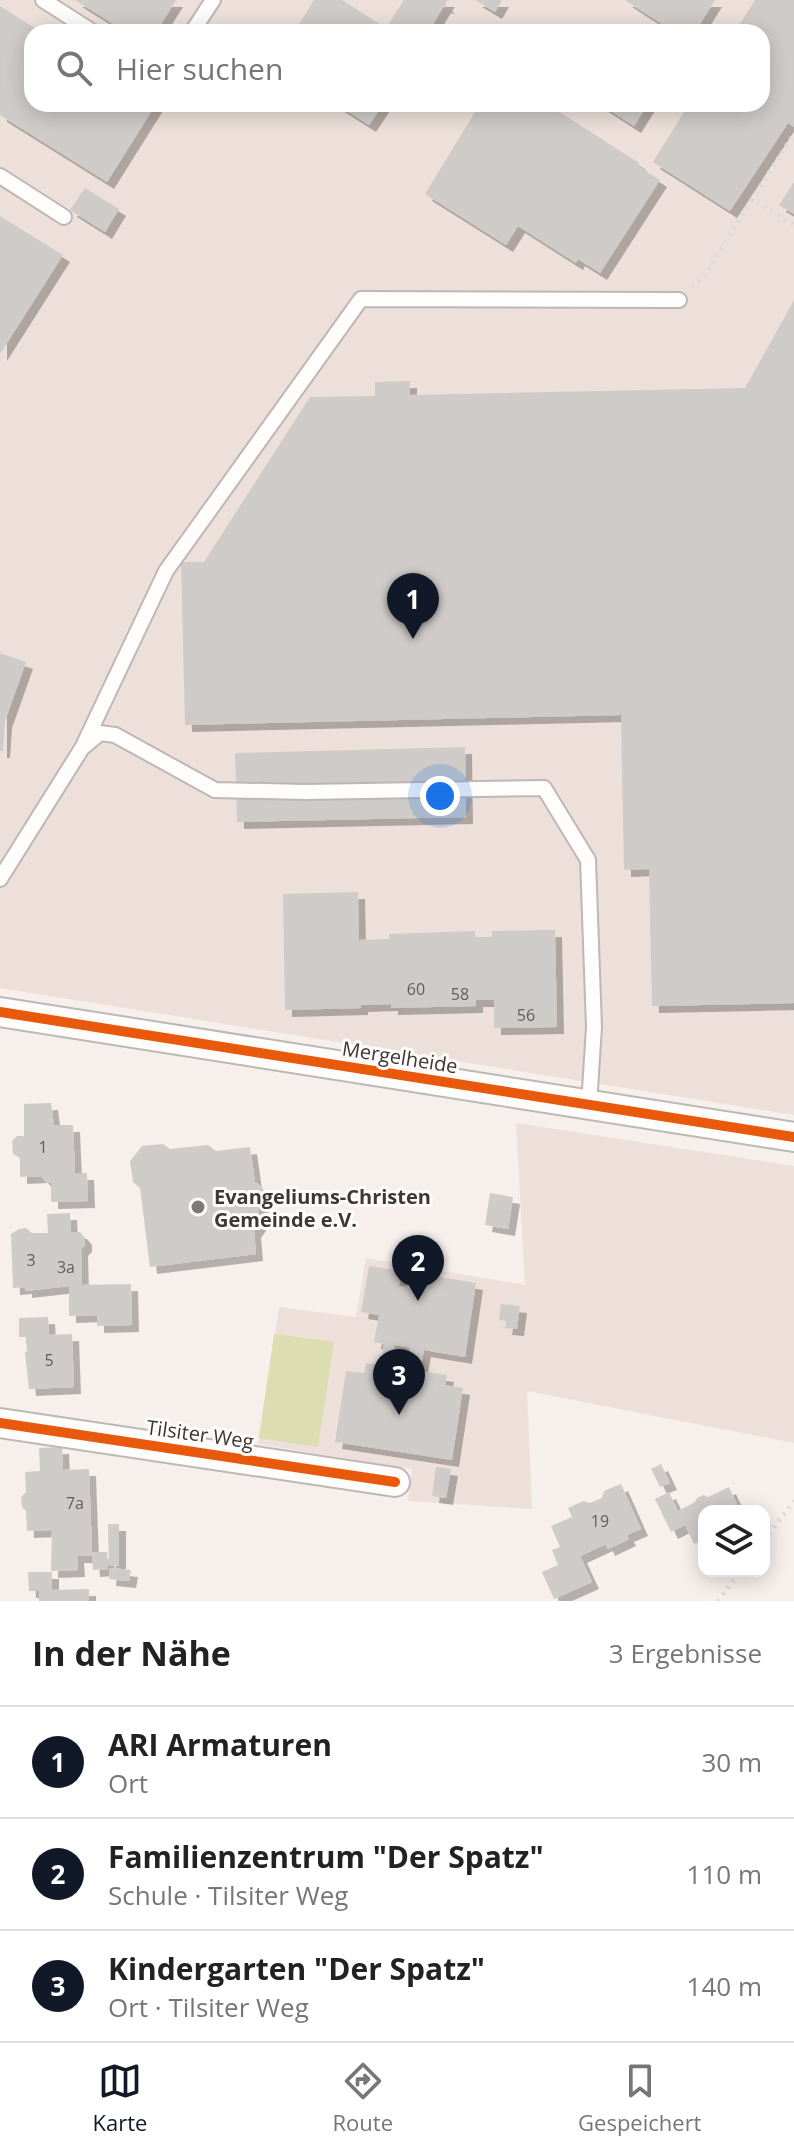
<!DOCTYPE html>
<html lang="de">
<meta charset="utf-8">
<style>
:root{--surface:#fff;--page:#f2f2f2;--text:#222;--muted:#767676;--line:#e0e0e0;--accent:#111827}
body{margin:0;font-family:"Open Sans",sans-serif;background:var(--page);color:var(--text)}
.controls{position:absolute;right:24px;bottom:24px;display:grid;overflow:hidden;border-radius:16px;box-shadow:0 4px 20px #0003}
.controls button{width:72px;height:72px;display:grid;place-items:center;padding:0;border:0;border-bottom:2px solid var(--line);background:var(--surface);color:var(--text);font:40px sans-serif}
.you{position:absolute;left:440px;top:796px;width:28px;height:28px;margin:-20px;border:6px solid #fff;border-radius:50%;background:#1a73e8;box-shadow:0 0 0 12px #1a73e833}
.badge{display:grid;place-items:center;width:52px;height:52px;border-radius:50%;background:var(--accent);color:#fff;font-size:26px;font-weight:700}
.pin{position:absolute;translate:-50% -66px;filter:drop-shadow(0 2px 4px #0008)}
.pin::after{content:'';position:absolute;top:42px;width:28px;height:24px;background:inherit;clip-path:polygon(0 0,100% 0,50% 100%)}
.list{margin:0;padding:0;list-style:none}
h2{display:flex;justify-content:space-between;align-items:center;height:104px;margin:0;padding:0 32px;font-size:34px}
h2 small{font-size:26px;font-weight:400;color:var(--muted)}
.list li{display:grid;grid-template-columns:52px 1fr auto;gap:24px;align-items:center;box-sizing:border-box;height:112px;padding:0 32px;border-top:2px solid var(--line)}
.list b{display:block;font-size:30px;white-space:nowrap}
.list p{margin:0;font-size:26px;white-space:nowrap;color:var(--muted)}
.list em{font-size:26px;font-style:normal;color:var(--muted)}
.icon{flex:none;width:44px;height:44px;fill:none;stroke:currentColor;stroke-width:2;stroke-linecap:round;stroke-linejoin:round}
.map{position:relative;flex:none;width:794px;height:1601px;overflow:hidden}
.search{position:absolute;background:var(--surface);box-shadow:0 4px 20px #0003;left:24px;right:24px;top:24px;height:88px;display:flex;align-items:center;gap:20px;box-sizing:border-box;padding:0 28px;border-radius:24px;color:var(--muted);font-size:30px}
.sheet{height:440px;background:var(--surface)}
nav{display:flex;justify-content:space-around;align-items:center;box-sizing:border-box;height:112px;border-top:2px solid var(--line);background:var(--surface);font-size:22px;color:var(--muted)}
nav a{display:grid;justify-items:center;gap:4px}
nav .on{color:var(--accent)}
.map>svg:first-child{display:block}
.built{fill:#ede0da;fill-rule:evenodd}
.green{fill:#dcddb0}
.building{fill:#cfcbc8;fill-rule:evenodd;filter:url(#shadow)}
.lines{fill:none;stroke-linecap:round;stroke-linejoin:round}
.lane-casing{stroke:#bdb7b6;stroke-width:18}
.street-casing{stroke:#bdb7b6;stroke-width:32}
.path{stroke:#dcdad9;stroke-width:5;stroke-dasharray:2 6;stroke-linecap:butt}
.lane{stroke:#fefdfc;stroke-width:14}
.street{stroke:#fefdfc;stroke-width:28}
.cycleway-casing{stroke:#fffdfc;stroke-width:15}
.cycleway{stroke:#e8590c;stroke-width:10}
.poi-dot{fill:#7e7876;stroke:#fffdfc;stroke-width:3}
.labels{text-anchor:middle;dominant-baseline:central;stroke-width:6;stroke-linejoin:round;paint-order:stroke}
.number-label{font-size:16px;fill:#625d5a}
.street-label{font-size:20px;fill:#3d3836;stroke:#fffdfc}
.poi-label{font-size:20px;font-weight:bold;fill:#3d3836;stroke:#fffdfc;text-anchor:start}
</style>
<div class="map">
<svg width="794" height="1601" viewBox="0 0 794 1601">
<defs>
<filter id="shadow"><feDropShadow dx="7" dy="7" stdDeviation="0" flood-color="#0004"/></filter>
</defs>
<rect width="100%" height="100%" fill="#f6efec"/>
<g class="built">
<path d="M0,0H794V1115L0,988ZM32,32H762V104H32Z"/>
<polygon points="516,1123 794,1166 794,1443 527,1391 532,1509 408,1501 412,1469 258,1444 279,1307 356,1317 366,1258 525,1285"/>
</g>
<polygon class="green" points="274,1334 334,1342 318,1447 259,1438"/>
<g class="building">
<polygon points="75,0 176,0 156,32 126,32"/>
<polygon points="314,0 342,0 386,28 404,0 448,0 445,4 448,7 444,6 428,32 294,32"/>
<polygon points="475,0 502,0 495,12"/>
<polygon points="625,0 715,0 695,32 674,32"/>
<polygon points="755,0 794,0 794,127 788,123 730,211 653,162 689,104 762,104 762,32 735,32"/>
<polygon points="0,6 41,32 32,32 32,104 156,104 107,182 0,115"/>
<polygon points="336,104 383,104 369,125"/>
<polygon points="480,104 547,104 639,163 638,166 660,180 600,273 578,259 576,263 518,226 506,245 425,194"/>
<polygon points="600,104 648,104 634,126"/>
<polygon points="794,182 794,214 779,205"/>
<polygon points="85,188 119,209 105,232 70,210"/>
<polygon points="0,216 63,255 0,354"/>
<polygon points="794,300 794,1003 652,1006 649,869 624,870 621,715 185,725 181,562 204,562 310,397 375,396 375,382 410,381 410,395 745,388"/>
<polygon points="0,653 26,662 5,721 3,751 0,751"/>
<polygon points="465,747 466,817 237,822 235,753"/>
<polygon points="358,892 359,940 389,939 389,934 475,931 475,937 492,937 492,931 555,930 557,1027 494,1028 494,1000 476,1000 476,1006 391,1008 391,1004 361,1005 361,1008 285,1010 283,894"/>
<polygon points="51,1103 54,1125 73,1125 75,1173 87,1173 88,1201 51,1202 51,1182 47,1183 41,1176 20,1177 20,1158 13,1154 12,1141 17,1136 24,1136 24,1104"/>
<polygon points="163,1144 170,1149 208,1145 216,1151 250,1147 255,1182 263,1188 264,1203 258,1210 259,1224 254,1231 256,1254 150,1267 140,1188 133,1182 130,1161 142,1146"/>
<polygon points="490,1193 513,1197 508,1229 485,1225"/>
<polygon points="70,1213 71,1232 80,1232 85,1238 85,1245 81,1249 82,1285 131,1284 132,1325 97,1326 97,1315 69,1316 69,1286 25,1291 25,1287 13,1288 11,1234 19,1229 26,1228 32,1233 48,1233 47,1214"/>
<path d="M369,1266L401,1271L399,1286L426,1290L428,1275L476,1283L465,1357L424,1350L420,1371L447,1375L445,1385L463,1388L452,1460L335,1442L346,1371L364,1373L366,1363L381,1366L384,1344L374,1342L379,1315L361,1312ZM395,1345L410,1348L407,1369L392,1367Z"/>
<polygon points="501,1304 520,1306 517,1329 505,1328 506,1321 499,1320"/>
<polygon points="48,1317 49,1335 72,1334 74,1387 29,1389 25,1352 27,1352 26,1337 19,1337 19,1318"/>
<polygon points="62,1447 63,1470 89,1469 92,1552 107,1552 108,1569 93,1570 92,1556 77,1556 78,1570 51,1571 52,1530 27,1531 26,1511 22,1507 21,1497 26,1492 25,1472 40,1471 39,1448"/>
<polygon points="661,1464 670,1483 660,1487 651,1469"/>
<polygon points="436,1467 451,1469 446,1498 432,1496"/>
<polygon points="621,1484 641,1529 627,1535 629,1539 608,1549 606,1544 580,1556 592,1582 554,1599 542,1572 558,1565 552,1550 560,1547 551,1526 572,1517 568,1508 583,1501 590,1503 602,1498 604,1491"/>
<polygon points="729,1487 740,1511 704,1511 704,1539 694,1544 685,1525 671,1532 655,1499 669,1492 678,1511 695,1502 697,1498 703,1495 708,1497"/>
<polygon points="108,1524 119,1524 119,1565 109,1566"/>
<polygon points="110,1568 131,1570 129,1581 109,1579"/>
<polygon points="28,1572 52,1572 52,1590 89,1589 89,1601 39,1601 39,1591 29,1591"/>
</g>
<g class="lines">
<defs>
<g id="lane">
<polyline points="43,0 93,32"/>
<polyline points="192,32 213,0"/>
<polyline points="0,176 64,217"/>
<polyline points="84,744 166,571 361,299 679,300"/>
<polyline points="0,879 82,748 100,733 115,735 215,790 305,792 544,788 588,860 594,1027 589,1105"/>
</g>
<g id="street">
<polyline points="0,1012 794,1137"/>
<polyline points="0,1423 395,1482"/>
</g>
</defs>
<use href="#lane" class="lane-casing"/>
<use href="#street" class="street-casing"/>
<g class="path">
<polyline points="752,200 794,134"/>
<polyline points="692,287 706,274 752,200 794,225"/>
<polyline points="764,1540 794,1501"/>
<polyline points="718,1601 741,1571"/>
</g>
<use href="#lane" class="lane"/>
<use href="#street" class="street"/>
<defs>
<g id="cycleway">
<polyline points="0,1012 794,1137"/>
<polyline points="0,1423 395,1482"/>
</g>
</defs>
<use href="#cycleway" class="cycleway-casing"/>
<use href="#cycleway" class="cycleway"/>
</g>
<circle class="poi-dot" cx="198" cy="1207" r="8"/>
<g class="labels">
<g class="number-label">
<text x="416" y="989">60</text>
<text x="460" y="994">58</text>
<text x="526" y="1015">56</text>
<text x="43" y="1147">1</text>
<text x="31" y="1260">3</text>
<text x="66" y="1267">3a</text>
<text x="49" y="1360">5</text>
<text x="75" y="1503">7a</text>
<text x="600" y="1521">19</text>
</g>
<g class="street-label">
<text transform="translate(400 1057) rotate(9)">Mergelheide</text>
<text transform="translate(200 1434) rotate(8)">Tilsiter Weg</text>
</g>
<g class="poi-label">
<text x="214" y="1196">Evangeliums-Christen<tspan x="214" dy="23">Gemeinde e.V.</tspan></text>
</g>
</g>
</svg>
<div class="controls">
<button><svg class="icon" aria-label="layers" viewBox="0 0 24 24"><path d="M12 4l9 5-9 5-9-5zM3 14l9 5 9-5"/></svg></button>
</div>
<div class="you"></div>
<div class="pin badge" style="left:413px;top:639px">1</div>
<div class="pin badge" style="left:418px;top:1301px">2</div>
<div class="pin badge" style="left:399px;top:1415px">3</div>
<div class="search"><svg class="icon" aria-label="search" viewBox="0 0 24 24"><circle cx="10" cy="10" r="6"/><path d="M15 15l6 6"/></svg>Hier suchen</div>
</div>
<section class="sheet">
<h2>In der Nähe<small>3 Ergebnisse</small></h2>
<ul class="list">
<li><span class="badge">1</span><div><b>ARI Armaturen</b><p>Ort</p></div><em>30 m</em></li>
<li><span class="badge">2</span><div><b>Familienzentrum &quot;Der Spatz&quot;</b><p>Schule · Tilsiter Weg</p></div><em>110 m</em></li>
<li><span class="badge">3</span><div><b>Kindergarten &quot;Der Spatz&quot;</b><p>Ort · Tilsiter Weg</p></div><em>140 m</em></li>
</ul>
</section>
<nav>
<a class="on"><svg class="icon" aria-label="map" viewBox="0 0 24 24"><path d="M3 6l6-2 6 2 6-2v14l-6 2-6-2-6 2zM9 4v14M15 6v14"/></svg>Karte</a>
<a><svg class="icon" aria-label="directions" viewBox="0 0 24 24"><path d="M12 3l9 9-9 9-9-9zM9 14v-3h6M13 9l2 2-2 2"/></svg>Route</a>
<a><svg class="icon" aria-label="saved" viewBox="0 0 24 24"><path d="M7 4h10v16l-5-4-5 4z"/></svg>Gespeichert</a>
</nav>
